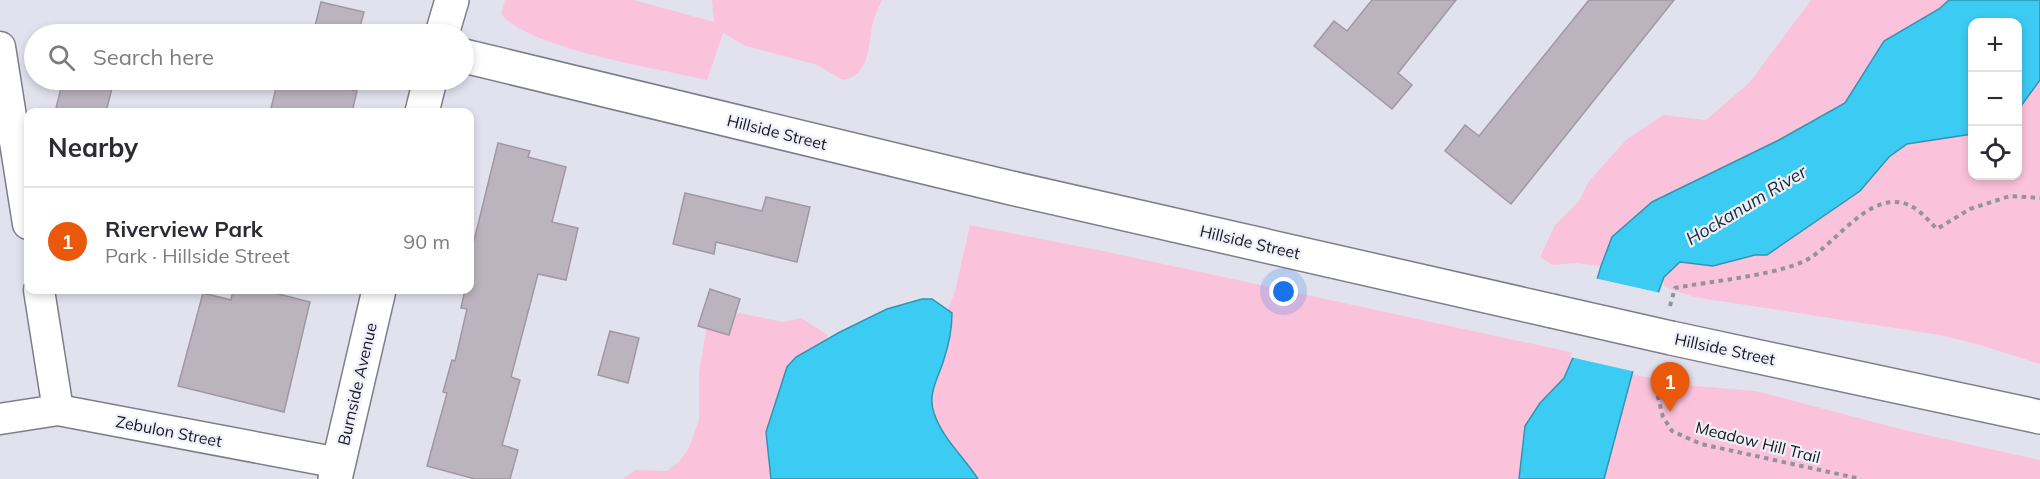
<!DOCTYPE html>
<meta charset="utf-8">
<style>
:root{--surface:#fff;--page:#f7f7f7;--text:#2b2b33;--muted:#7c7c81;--line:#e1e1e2;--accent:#ea580c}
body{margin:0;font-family:Mulish,sans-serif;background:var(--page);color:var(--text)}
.controls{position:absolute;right:18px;top:18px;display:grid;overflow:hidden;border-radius:12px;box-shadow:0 3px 9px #0003}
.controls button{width:54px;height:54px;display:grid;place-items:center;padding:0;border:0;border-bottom:2px solid var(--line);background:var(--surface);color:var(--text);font:30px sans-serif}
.you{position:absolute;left:1284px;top:292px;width:21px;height:21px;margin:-15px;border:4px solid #fff;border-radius:50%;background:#1a73e8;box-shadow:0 0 0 9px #1a73e833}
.badge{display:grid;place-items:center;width:39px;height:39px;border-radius:50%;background:var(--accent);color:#fff;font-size:20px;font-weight:700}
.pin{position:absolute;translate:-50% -50px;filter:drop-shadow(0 2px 3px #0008)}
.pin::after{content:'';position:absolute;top:32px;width:21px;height:18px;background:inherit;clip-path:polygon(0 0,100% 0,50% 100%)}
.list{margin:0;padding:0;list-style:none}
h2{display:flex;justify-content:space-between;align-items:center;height:78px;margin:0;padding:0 24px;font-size:26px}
h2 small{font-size:20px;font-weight:400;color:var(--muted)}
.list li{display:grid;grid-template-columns:39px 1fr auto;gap:18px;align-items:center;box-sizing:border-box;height:108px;padding:0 24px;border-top:2px solid var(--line)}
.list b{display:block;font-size:22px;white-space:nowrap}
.list p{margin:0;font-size:20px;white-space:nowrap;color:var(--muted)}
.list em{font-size:20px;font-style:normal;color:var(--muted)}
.icon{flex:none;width:33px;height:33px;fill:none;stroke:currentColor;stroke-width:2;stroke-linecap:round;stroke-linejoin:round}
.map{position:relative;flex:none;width:2040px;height:479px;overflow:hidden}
.search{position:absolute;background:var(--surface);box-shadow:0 3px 9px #0003;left:24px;top:24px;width:450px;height:66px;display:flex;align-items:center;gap:15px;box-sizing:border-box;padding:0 21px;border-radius:33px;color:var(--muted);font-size:22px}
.panel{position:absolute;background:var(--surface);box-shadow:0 3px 9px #0003;left:24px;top:108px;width:450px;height:186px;border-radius:12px}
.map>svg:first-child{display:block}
.green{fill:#fbc3db}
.water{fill:#3ccbf3;stroke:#3195b2;stroke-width:1.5}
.pier{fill:#e2e2ef}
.building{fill:#bbb3bd;stroke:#a098a2;stroke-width:1.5}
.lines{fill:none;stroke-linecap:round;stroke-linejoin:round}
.street-casing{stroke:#7e7e8a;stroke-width:33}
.secondary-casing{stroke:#7e7e8a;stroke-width:36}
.primary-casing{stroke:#7e7e8a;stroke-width:36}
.path{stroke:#93939c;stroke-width:4;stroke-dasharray:4.5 4.5;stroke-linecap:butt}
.street{stroke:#fff;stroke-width:30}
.secondary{stroke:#fff;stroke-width:33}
.primary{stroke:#fff;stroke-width:33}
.secondary-bridge-casing{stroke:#7e7e8a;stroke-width:36;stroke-linecap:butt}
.secondary-bridge{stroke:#fff;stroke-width:33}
.labels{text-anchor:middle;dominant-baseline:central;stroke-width:4.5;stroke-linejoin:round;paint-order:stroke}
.street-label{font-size:16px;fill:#18181c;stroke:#efeffc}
.water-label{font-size:18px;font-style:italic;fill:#172e35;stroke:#efeffc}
</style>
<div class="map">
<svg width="2040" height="479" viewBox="0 0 2040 479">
<rect width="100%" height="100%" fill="#e2e2ef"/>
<g class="green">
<path d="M505,0H634L714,22L712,0H882C879,7 875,14 873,22C868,45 871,75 843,80L817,65L746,46L723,33L707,80C658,68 532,50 501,14Z"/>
<polygon points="1811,0 1949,0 1939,9 1884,41 1846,103 1613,237 1601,266 1575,263 1553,265 1540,257 1555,225 1579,201 1589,181 1626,140 1663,115 1706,120 1749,83"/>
<polygon points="2040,80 2040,364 1980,345 1940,335 1694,297 1664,287 1664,277 1680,262 1713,266 1755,255 1767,255 1860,191 1889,157 1907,144 1972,134 1972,176 2018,176 2018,110"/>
<polygon points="970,225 1108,252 1589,356 1588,365 1684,385 1756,391 1904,430 2040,460 2040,479 912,479 950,311 948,309 955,291"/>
<polygon points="739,313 783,322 801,318 828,335 825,341 796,357 780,388 766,432 771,479 623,479 635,470 667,471 680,461 689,448 699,420 699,372 706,330 709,326"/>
</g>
<g class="water">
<polygon points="1949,0 2040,0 2040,80 2018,110 2018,22 1972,22 1972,134 1907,144 1889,157 1860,191 1767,255 1755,255 1713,266 1680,262 1664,277 1642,337 1604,479 1519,479 1525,426 1540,403 1564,378 1575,353 1601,266 1612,237 1652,202 1779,140 1845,103 1884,41 1939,9"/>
<path d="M922,299H932L952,313C952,329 949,344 944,359C939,377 927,393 934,413C942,438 964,457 978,479H771L766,432L787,367L796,357L840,332L887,309Z"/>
</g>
<polygon class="pier" points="1594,278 1661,293 1645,338 1636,372 1570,357"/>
<g class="building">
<polygon points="1372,0 1456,0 1398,73 1412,85 1392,109 1314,46 1334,21 1347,31"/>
<polygon points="1589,0 1674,0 1511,204 1445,151 1465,125 1479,136"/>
<polygon points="321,2 364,12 358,34 313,34"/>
<polygon points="63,80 112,88 106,112 55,112"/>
<polygon points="278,80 311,80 357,91 352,112 270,112"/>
<polygon points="498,143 530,151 528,157 566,167 552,222 578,228 566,280 538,274 511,377 520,380 502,445 518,450 510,479 475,479 427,466 447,393 443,392 452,360 455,361 467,309 461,308 465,290 470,290 470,257"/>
<polygon points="685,193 762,211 766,197 810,207 797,262 716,242 714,254 673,244"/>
<polygon points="710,289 740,299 729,335 698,326"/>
<polygon points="233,290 263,290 310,302 284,412 178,386 203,293 231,300"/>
<polygon points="610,331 639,338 628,383 598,375"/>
</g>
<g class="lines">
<defs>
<g id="street">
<polyline points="0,47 28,224"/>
<polyline points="39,290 58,410"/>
<polyline points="0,419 58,410 339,463"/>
</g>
<g id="secondary">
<polyline points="464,56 1007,187 1552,311"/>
<polyline points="1671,338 2040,417"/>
</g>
<g id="primary">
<polyline points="442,34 452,0"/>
<polyline points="422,112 430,80"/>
<polyline points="335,479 379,290"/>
</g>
</defs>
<use href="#street" class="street-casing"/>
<use href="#secondary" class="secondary-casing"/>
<use href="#primary" class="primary-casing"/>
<g class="path">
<path d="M1670,306L1675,288C1709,281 1787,275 1813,256C1836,240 1863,204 1892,202C1913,201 1923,215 1937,229L1970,209L2010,196L2040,198"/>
<polyline points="1659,369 1656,389 1663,417 1672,431 1701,444 1861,479"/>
</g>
<use href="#street" class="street"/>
<use href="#secondary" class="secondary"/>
<use href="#primary" class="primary"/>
<defs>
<polyline id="secondary-bridge" points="1552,311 1671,338"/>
</defs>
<use href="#secondary-bridge" class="secondary-bridge-casing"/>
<use href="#secondary-bridge" class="secondary-bridge"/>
</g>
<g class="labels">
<g class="street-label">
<text transform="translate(777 132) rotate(14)">Hillside Street</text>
<text transform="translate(1250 242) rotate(13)">Hillside Street</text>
<text transform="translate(1725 349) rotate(12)">Hillside Street</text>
<text transform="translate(357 384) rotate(-77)">Burnside Avenue</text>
<text transform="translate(169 431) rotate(11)">Zebulon Street</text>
<text transform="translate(1758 442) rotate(14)">Meadow Hill Trail</text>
</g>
<g class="water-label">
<text transform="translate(1746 205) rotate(-31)">Hockanum River</text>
</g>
</g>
</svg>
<div class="controls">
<button>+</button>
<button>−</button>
<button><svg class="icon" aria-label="locate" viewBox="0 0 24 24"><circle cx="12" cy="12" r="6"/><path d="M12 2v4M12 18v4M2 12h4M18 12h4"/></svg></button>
</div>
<div class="you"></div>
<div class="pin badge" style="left:1670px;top:412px">1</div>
<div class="search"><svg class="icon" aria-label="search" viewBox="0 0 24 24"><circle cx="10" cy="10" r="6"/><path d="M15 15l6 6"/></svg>Search here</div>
<section class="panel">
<h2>Nearby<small></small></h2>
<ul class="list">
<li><span class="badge">1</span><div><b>Riverview Park</b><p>Park · Hillside Street</p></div><em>90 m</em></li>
</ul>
</section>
</div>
